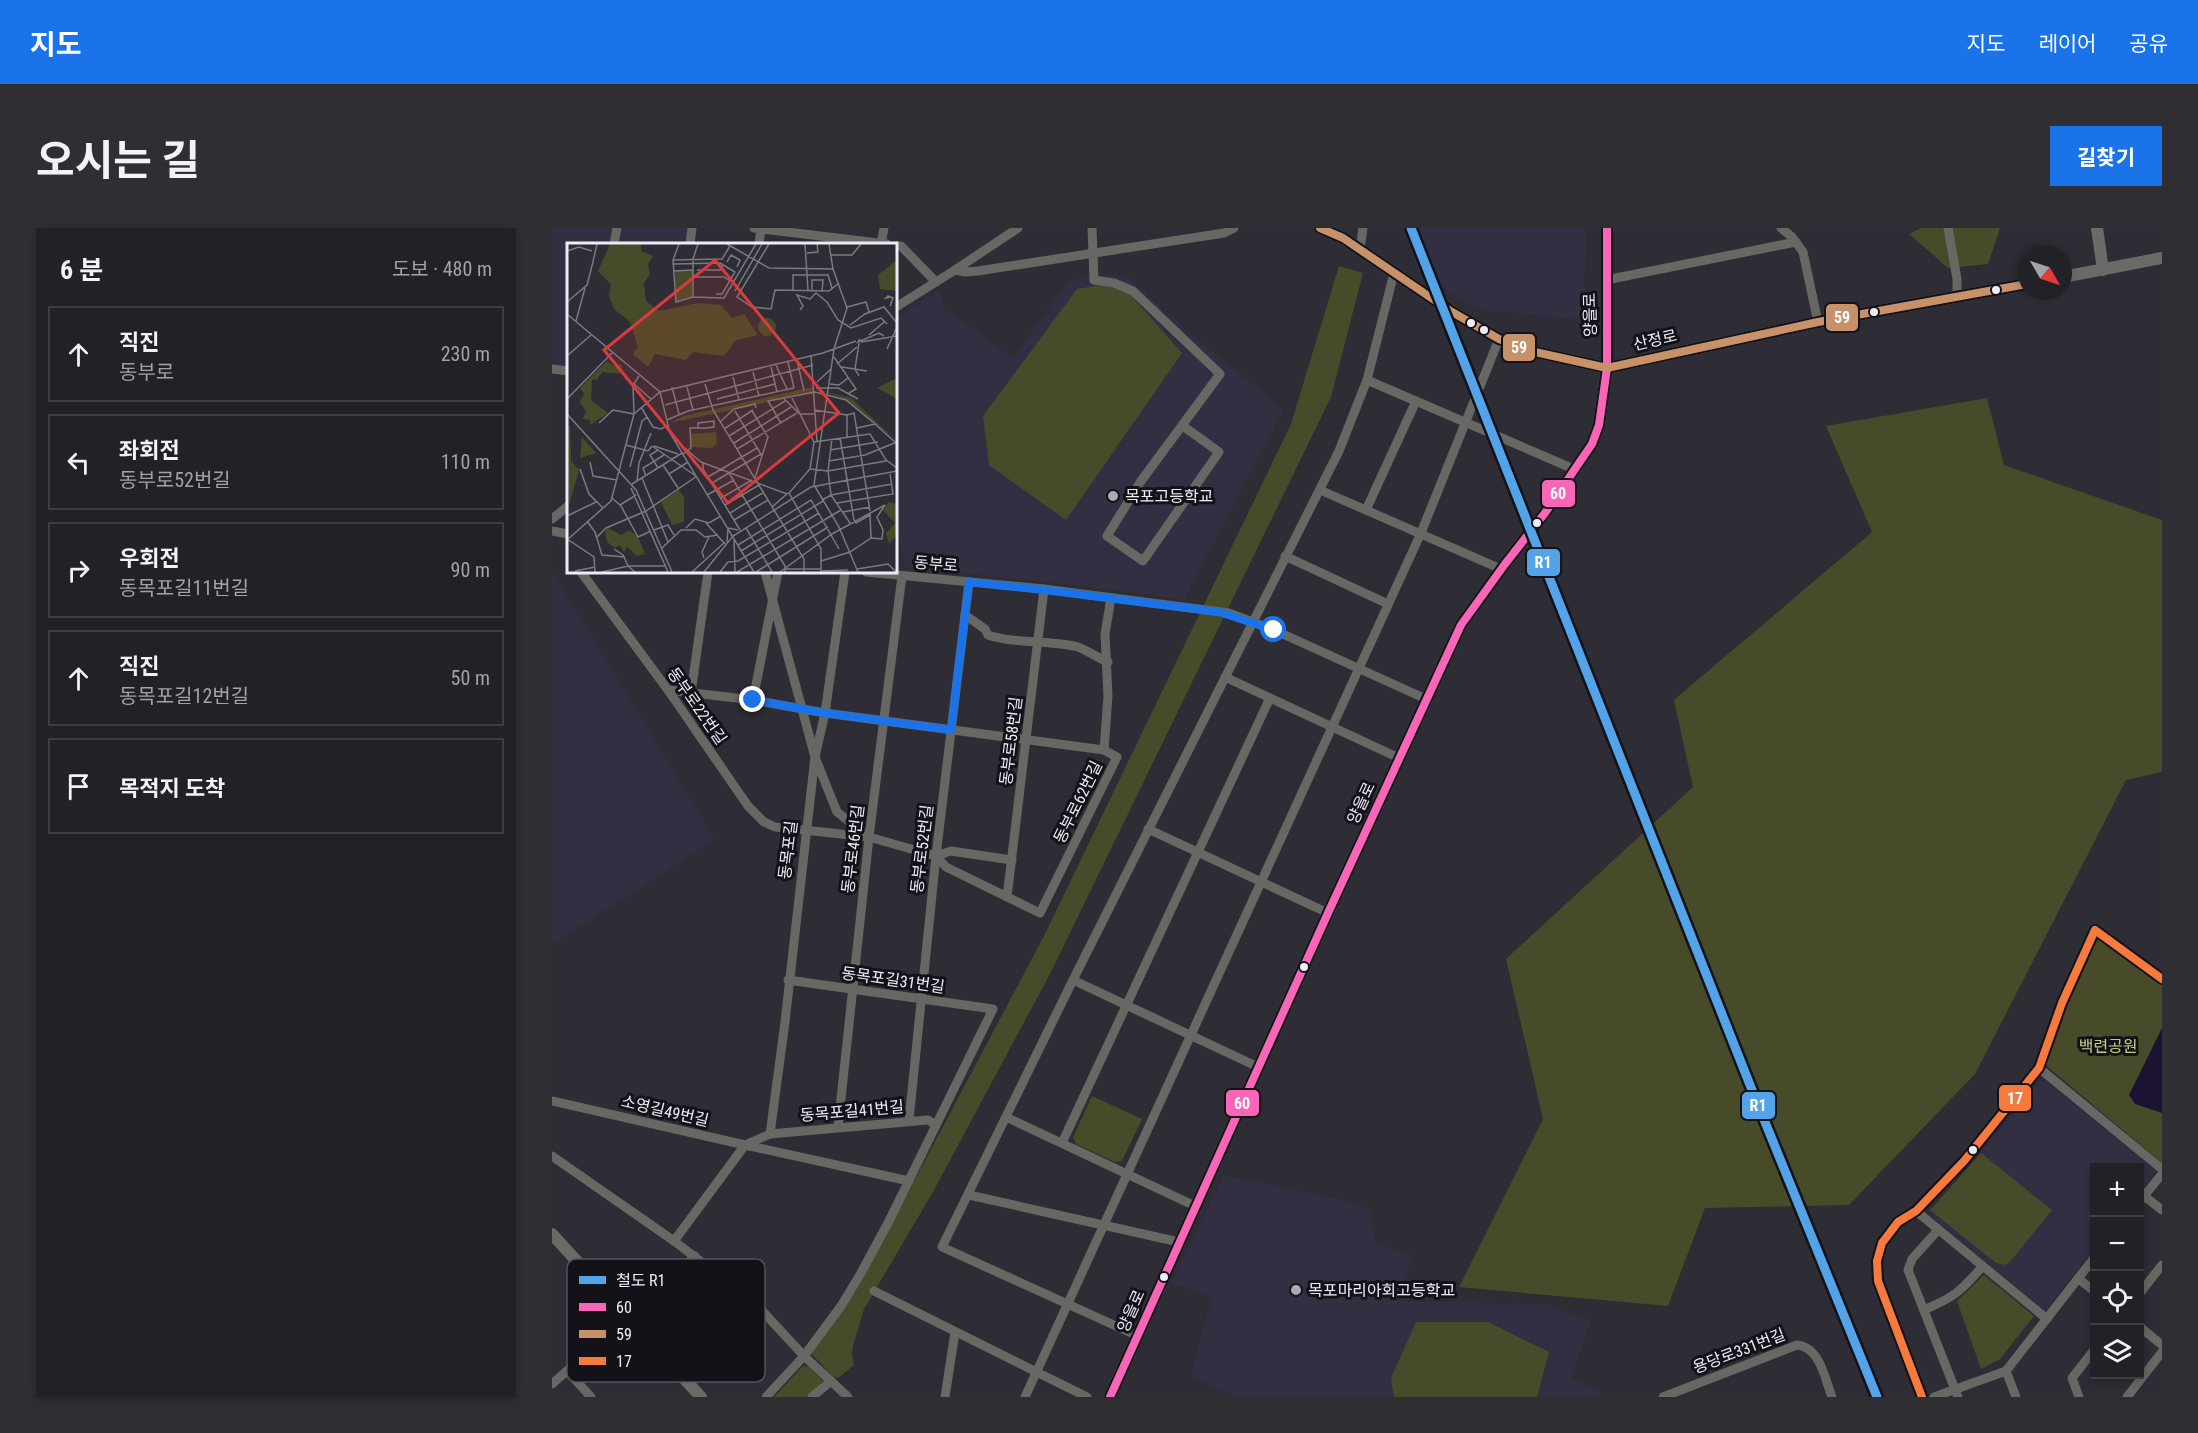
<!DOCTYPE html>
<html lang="ko">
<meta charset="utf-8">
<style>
:root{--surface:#222127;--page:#2e2e33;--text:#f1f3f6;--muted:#a2a3a7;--line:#3f3e44;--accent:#1a73e8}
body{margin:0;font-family:"Roboto Condensed","Noto Sans KR",sans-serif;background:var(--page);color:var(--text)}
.controls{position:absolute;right:18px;bottom:18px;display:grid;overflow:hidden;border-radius:0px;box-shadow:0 3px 9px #0003}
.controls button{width:54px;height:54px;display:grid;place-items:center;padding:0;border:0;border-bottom:2px solid var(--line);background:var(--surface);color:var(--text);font:30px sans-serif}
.compass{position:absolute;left:1466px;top:18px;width:54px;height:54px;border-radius:50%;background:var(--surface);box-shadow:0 3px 9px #0003;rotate:129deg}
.stop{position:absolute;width:18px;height:18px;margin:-14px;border:4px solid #1a73e8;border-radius:50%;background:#fff}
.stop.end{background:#1a73e8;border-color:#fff;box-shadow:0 2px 6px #0008}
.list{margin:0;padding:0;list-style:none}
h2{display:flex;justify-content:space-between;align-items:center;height:78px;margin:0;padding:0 24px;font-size:26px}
h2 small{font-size:20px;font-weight:400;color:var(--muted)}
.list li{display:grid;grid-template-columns:39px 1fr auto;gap:18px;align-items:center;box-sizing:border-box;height:96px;margin:0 12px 12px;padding:0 12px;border:2px solid var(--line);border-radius:0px}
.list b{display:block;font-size:22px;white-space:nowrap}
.list p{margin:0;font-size:20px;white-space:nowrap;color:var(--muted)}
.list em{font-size:20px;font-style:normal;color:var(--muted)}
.icon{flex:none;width:33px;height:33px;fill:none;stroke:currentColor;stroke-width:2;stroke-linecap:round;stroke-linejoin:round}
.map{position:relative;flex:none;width:1610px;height:1169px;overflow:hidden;border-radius:0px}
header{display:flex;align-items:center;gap:36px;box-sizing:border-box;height:84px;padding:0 30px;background:var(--accent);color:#fff}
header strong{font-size:28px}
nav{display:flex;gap:33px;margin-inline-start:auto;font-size:21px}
.intro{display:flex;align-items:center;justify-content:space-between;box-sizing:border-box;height:144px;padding:0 36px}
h1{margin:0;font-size:42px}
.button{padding:15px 27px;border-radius:0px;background:var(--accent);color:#fff;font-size:21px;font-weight:700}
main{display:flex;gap:36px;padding:0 36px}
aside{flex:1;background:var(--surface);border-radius:0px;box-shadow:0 3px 9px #0003}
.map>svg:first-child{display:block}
.built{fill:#332f43}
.green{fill:#484b29}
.water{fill:#1c1231}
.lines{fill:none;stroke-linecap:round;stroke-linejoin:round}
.street{stroke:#676863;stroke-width:9}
.secondary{stroke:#6a6a67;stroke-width:12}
.rail{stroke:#656467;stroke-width:3}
.bus-1-casing{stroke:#141219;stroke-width:12}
.bus-2-casing{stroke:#141219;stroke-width:12}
.bus-3-casing{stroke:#141219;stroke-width:12}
.bus-1{stroke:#fa66b7;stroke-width:8}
.bus-2{stroke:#c7916a;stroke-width:8}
.bus-3{stroke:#f6793e;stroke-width:8}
.rail-1-casing{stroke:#141219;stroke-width:14}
.rail-1{stroke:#53a3e8;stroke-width:9}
.route{stroke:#1a73e8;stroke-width:8}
.bus-dot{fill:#efecf8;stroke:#141219;stroke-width:2}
.poi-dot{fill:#aba9b3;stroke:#141219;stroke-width:2}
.labels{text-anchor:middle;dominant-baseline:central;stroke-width:6;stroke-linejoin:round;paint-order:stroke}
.street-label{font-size:16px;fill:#efecf8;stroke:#141219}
.poi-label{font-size:16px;fill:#efecf8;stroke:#141219;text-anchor:start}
.park-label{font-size:16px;fill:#c5cd84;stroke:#141219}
.inset-road{fill:none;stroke:#7b7982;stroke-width:1.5}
.view{fill:#d83c3d;fill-opacity:0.15;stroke:#d83c3d;stroke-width:3}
.inset-edge{fill:none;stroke:#efecf8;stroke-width:3}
.key{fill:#141219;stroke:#56535c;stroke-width:1.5}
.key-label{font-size:16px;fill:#efecf8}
.line-badge{stroke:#141219;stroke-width:2}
.badge-label{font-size:16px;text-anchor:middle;font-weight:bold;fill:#fff}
</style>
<header>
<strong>지도</strong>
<nav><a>지도</a><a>레이어</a><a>공유</a></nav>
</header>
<div class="intro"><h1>오시는 길</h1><a class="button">길찾기</a></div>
<main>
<aside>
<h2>6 분<small>도보 · 480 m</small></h2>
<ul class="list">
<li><svg class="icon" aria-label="ahead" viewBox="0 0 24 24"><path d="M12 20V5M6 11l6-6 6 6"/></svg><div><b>직진</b><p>동부로</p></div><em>230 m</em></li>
<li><svg class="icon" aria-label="left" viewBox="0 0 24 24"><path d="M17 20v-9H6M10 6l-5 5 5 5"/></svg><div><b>좌회전</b><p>동부로52번길</p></div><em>110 m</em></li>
<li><svg class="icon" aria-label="right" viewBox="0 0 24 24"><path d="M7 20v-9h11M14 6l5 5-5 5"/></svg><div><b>우회전</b><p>동목포길11번길</p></div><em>90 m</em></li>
<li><svg class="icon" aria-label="ahead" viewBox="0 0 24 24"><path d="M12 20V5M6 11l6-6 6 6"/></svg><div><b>직진</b><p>동목포길12번길</p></div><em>50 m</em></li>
<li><svg class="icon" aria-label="arrive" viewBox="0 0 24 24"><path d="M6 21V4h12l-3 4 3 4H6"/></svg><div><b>목적지 도착</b></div></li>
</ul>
</aside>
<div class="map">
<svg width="1610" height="1169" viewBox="0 0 1610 1169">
<rect width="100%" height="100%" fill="#2e2c34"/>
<g class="built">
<polygon points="0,0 140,0 138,16 16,16 16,143 0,141"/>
<polygon points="863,0 1034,0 1032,92 951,84 936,84 918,77 864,42 859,17"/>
<polygon points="564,46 577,50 636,104 701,156 731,183 632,372 564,362 354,339 344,298 344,90 388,62 392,80 461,130 517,52"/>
<polygon points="0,343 163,611 0,717"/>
<polygon points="1494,853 1604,943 1588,963 1588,940 1542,940 1542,1020 1493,1083 1379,988 1378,982 1418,939 1486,854"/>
<polygon points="672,947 797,973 817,981 824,1015 861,1028 844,1073 994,1076 1039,1093 1019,1150 1050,1164 1047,1169 684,1169 639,1148 660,1068 619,1056"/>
</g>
<g class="green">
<polygon points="1369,0 1448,0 1436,36 1396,40 1357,6"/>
<polygon points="787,38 811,45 779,169 499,744 381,964 312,1081 301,1118 300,1125 302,1137 286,1150 280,1148 259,1125 325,1023 493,706 739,196"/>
<polygon points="549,57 575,63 630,125 514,292 437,237 431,188 525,61"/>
<polygon points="1435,170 1452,237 1610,292 1610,544 1574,552 1423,846 1297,977 1153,980 1116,1078 907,1059 991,891 954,731 1141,559 1122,472 1320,304 1274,198"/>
<polygon points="1546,710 1610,757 1610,935 1490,834"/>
<polygon points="540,868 590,891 570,933 563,934 524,916 521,909"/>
<polygon points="1429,925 1500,982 1458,1034 1454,1037 1444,1035 1378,982"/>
<polygon points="1432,1047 1482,1088 1448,1131 1429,1141 1405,1073"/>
<polygon points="864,1094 936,1094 997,1124 985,1169 842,1169 839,1150"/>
<polygon points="251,1138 257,1139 271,1153 254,1169 222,1169"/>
</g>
<polygon class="water" points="1610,800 1610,885 1583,876 1577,867"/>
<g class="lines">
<g class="street">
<polyline points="202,0 335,16"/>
<polyline points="540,0 542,52 562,55 581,63 668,146 589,253 555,308 591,333 667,224 631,198"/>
<polyline points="1229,0 1240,9 1251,24 1266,94"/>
<polyline points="1396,0 1405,51 1405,68"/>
<polyline points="62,16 65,0"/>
<polyline points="138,16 140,0"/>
<polyline points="207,16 209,1"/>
<polyline points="329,16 332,0"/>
<polyline points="344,18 349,18 384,54"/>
<polyline points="808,22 811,0"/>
<polyline points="403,42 466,0"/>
<polyline points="1054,52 1244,14"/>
<polyline points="344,79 403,42 414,44 426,43 672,5 682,0"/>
<polyline points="0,141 16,143"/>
<polyline points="815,152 1024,242"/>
<polyline points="768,262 949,341"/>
<polyline points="814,282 864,173"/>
<polyline points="0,291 16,278"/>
<polyline points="0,303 16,306"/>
<polyline points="733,328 836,376"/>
<polyline points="29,344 116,462 196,578 212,594 223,599 317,609 384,628 399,623 460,632"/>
<polyline points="213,344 263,529 285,584 317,609"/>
<polyline points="314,344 492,361 677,385 722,402 874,471"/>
<path d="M413,387L433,401L436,407C463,416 493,412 522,418C530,419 546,430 556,434"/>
<polyline points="673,449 847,530"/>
<polyline points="116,462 201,472 273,485 552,522 565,529 488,685 394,639 384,628"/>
<polyline points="139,465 156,344"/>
<polyline points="201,472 226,344"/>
<polyline points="552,522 556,468 553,406 559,370"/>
<polyline points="596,601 776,685"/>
<polyline points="455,669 492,361"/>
<polyline points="521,752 706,839"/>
<polyline points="1487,840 1610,941"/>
<polyline points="0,873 193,917 218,906 376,892 384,897"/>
<polyline points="454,889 643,978"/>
<polyline points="357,892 384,628 417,354"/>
<polyline points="286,899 317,609 350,348"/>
<polyline points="218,906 233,794 263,529 273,485 293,344"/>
<polyline points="510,915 718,470"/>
<polyline points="0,928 122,1013 202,1074 252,1128 296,1169"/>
<polyline points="417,967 627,1014"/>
<polyline points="1592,968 1610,982"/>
<polyline points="1588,973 1610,946"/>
<polyline points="1364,983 1495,1091"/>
<polyline points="1386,1002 1360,1031 1356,1042 1406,1169"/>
<polyline points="122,1013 193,917 357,953"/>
<polyline points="1527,1051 1542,1063"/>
<polyline points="322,1063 535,1169"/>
<polyline points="1588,1065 1610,1037"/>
<path d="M1372,1082C1402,1069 1408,1064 1430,1039"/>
<polyline points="1588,1099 1610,1117"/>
<polyline points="586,1108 390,1019 521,752 787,223 815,152 842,45"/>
<polyline points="15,1143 39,1169"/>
<polyline points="1454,1143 1464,1169"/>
<path d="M0,1156C48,1114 97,1072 143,1028"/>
<polyline points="214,1169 252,1128 289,1078 309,1045 337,993 441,781 236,752"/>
<polyline points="260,1169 279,1153"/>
<polyline points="393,1169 403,1104"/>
<polyline points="473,1169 869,305 947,111"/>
<path d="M1111,1169L1245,1117C1268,1119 1273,1151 1280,1169"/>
<polyline points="1370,1169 1326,1053 1325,1033 1330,1015 1346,994 1364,983 1412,933 1487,840 1510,775 1543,702 1610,751"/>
<polyline points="1382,1169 1454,1143 1542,1030"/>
<polyline points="1527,1169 1520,1150 1542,1122"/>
<polyline points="1575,1169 1610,1124"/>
</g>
<g class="secondary">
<polyline points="768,0 791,10 900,84 947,111 974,122 1055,140 1266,94 1475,56"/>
<polyline points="1545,0 1551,42"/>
<polyline points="1511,49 1610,30"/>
<polyline points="0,1006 149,1169"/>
<polyline points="558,1169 776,685 909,397 953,336 993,285 1040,216 1047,197 1055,140 1055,0"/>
</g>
<polyline class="rail" points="1317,1135 1330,1169"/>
<defs>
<polyline id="bus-1" points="558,1169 776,685 909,397 953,336 993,285 1040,216 1047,197 1055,140 1055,0"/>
<polyline id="bus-2" points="768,0 791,10 900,84 947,111 974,122 1055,140 1266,94 1475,56"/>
<polyline id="bus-3" points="1370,1169 1326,1053 1325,1033 1330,1015 1346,994 1364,983 1412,933 1487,840 1510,775 1543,702 1610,751"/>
</defs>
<use href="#bus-1" class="bus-1-casing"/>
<use href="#bus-2" class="bus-2-casing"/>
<use href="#bus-3" class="bus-3-casing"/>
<use href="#bus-1" class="bus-1"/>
<use href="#bus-2" class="bus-2"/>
<use href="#bus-3" class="bus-3"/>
<defs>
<polyline id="rail-1" points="859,0 1200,862 1325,1169"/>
</defs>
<use href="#rail-1" class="rail-1-casing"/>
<use href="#rail-1" class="rail-1"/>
</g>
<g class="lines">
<polyline class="route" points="201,472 273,485 399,502 417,354 492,362 667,384 722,402"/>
</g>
<g class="bus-dot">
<circle cx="1444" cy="62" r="5"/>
<circle cx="1322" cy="84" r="5"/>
<circle cx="919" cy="95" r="5"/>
<circle cx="932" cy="102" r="5"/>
<circle cx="985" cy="295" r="5"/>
<circle cx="752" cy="739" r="5"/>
<circle cx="1421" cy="922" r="5"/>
<circle cx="612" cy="1049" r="5"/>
</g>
<g class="poi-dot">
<circle cx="561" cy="268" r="6"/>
<circle cx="744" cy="1062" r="6"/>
</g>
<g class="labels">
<g class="street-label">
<text transform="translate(1038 87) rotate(-91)">양을로</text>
<text transform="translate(1103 112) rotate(-13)">산정로</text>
<text transform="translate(384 336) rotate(5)">동부로</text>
<text transform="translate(145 478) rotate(55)">동부로22번길</text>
<text transform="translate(459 513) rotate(-83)">동부로58번길</text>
<text transform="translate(526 574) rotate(-64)">동부로62번길</text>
<text transform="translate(809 575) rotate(-65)">양을로</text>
<text transform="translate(301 621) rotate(-83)">동부로46번길</text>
<text transform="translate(370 621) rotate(-83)">동부로52번길</text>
<text transform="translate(236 622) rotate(-83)">동목포길</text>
<text transform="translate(341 752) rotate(8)">동목포길31번길</text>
<text transform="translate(113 883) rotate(13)">소영길49번길</text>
<text transform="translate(300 883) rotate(-5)">동목포길41번길</text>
<text transform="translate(579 1083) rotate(-66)">양을로</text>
<text transform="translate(1187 1123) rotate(-21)">용당로331번길</text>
</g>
<g class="poi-label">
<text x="573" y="268">목포고등학교</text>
<text x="756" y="1062">목포마리아회고등학교</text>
</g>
<g class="park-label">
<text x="1556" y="818">백련공원</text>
</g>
</g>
<g transform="translate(15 15)">
<rect width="330" height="330" fill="#2e2c34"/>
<path d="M43,1H74V8L86,13L81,21L83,31L77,40L79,58L92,68L131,60L154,62L165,75L177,71L191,92L169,97L157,113L126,109L119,117L88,111L81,124L66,111L71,104L63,79L47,66L42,53L44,41L31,28ZM330,17V48L313,46L311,32ZM108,28H126L125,54L109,59ZM191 84a9 9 0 1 1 18 0a9 9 0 1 1-18 0ZM40,118L47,123L54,121L57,131L35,129L30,137L25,136L24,157L41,170L23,182V177L16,176L19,169L13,159L17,151L13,145ZM330,135V156L310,145ZM245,144L248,149L103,180L117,173ZM249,146L284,155L330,198L278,156ZM3,183L4,218L12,227L2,262L0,184ZM149,189L150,200L145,205L124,204V191ZM15,194L29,210L13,215ZM112,247L117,254V279L105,282L94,259ZM322,259L330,261V292L322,301L319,290L328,280L316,267ZM41,285L54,292L62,287L71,294L78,311L70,313L60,304L57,309L53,302L48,305L40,299L38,288Z" fill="#484b29"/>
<path class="inset-road" d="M112,1L106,17L109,59L126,54L157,55L189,1M160,1L202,25L266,26M202,1L170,54L185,64L204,66L208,47L262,48L272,40M238,1L241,47M262,1L266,26L280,65L267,106L247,242L272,284L291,329M0,8L12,4L25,8M240,10L251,9L250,1M264,12H285L294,1M106,17L155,16L163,3M160,19L164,12L173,17L170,24M107,21L153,20L168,29L155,51H149M25,23L30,1M130,27H153L156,22M107,28L126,27M126,34H157L163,38M226,47V32H261L265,45M245,47V37H256L255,49M168,48L195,1M126,54V16L131,1M0,59L20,42L26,19M323,63L326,55L321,53L319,55L324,54M280,64L299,59L302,69M233,67L236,63L230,52L243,56L249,50L260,59L271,77L284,85L314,75L320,81M0,71L93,149L103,190L187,329M9,78L18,45M283,82L298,71L317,64L330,80M302,92L317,79M293,96L291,99L312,90L317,93M294,99L330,93M292,100L288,126L292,133M320,106L330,84M0,113L24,92M244,113L250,199M267,114L289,146L282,150M230,117L237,148M270,121L290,104M209,122L220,146M204,124L210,149M275,124L300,128M186,129L192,153M166,134L172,157M250,139L264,126M67,141L84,156M138,141L146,167L237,316V329M263,141L272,142L281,135M105,144L112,171M120,144L126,167M249,145H271L291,156M224,153L233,171H247M0,156L45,110M150,156L208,141M217,156L233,171L247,199M98,162L246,122M74,164L86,184L94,186L101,182M247,167L280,172V194M168,168L195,213M185,168L201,194L188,235M0,171L69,247L105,329M280,172L287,170L303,268M100,177L121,168L227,145L221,119M153,179L167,166L188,161L189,165M32,180L46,167L67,171L66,142L72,133M214,180L201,158L248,149L279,157L308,181M290,185L308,181L329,200M157,186L186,167M162,193L218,158M106,195L134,219L220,251M273,195L287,277L289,280L303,272L304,295M265,196L261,228L264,252L283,280M247,199L243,226L222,250L254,306V329M247,199L303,191L319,217L330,225M167,200L224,164M59,202L81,208L85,203M85,203L129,233M87,203L111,211M170,206L230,170M91,207L83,212L91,225M263,207L311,199M116,211L124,205L123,185H139L147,184V178L131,180V185M262,218L298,212L330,199M23,219L26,233L50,237M136,219V226L173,287M96,222L111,245M63,224L75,178L80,174M13,226L22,251L36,265M243,226L261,228L319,218M162,230L218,323V329M102,231L121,219M79,233L76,225L97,212M141,234L190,205M75,235L101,299M70,238L72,220L84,190M145,240L194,211M65,241L115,210M64,245L101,329M140,252L167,237M45,255L54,263L71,294L84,288M154,255L185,237M255,257L264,252L325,241M270,260L326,251L323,231M53,262L69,252M158,262L192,242M205,264L221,250M276,269L303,264M163,270L197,249M0,273L29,259M167,277L201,257M20,278L28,289L35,312L58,314M139,280L158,301M119,285L128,276L142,280L154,273M179,285L205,329M87,287L101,282L107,292M30,294L39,285L79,268L130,233M0,296L27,314L28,329M0,297L44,258L67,171L93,149L256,110L289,98M167,297L168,329M160,299L161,285L171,287M171,302L244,257L272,306M95,305L114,287H129L138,294L151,292M47,306L56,312L61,323H99M174,308L256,258M137,315L135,309L142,294M218,326H254M290,326L321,321L329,329M8,328L28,324M254,328L281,327M35,329L61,323L68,329M125,329L158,299M137,329L166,293L244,244L330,228M153,329L161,319L171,318L252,270M170,329L274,267M189,329L261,284M213,329L265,291L318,262L310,274L316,287L315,296L304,295L283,309L254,318"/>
<path class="view" d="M148,17L272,170L161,260L37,107Z"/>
<rect width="330" height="330" class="inset-edge"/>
</g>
<rect x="15" y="1031" width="198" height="123" rx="9" class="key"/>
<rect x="27" y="1048" width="27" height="8" fill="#53a3e8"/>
<rect x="27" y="1075" width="27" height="8" fill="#fa66b7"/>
<rect x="27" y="1102" width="27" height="8" fill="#c7916a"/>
<rect x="27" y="1129" width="27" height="8" fill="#f6793e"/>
<g class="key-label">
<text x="64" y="1058">철도 R1</text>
<text x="64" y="1085">60</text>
<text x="64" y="1112">59</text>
<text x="64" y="1139">17</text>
</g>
<g class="line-badge">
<rect x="1273" y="75" width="34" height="29" rx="6" fill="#c7916a"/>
<rect x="950" y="105" width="34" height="29" rx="6" fill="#c7916a"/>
<rect x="989" y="251" width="35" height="29" rx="6" fill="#fa66b7"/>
<rect x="974" y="320" width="35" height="29" rx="6" fill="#53a3e8"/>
<rect x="1446" y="856" width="34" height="28" rx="6" fill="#f6793e"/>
<rect x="673" y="861" width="35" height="28" rx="6" fill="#fa66b7"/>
<rect x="1189" y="863" width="35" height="29" rx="6" fill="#53a3e8"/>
</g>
<g class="badge-label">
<text x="1290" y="95">59</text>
<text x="967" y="125">59</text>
<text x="1006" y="271">60</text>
<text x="991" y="340">R1</text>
<text x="1463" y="876">17</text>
<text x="690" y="881">60</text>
<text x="1206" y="883">R1</text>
</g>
</svg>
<div class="controls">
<button>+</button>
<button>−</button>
<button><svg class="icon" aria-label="locate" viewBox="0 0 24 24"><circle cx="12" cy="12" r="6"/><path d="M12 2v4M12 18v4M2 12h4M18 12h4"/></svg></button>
<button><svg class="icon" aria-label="layers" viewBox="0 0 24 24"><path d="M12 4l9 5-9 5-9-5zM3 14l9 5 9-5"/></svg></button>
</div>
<svg class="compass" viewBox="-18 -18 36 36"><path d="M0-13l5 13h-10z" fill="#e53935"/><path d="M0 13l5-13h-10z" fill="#a2a3a7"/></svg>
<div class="stop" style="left:722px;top:402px"></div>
<div class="stop end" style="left:201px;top:472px"></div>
</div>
</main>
